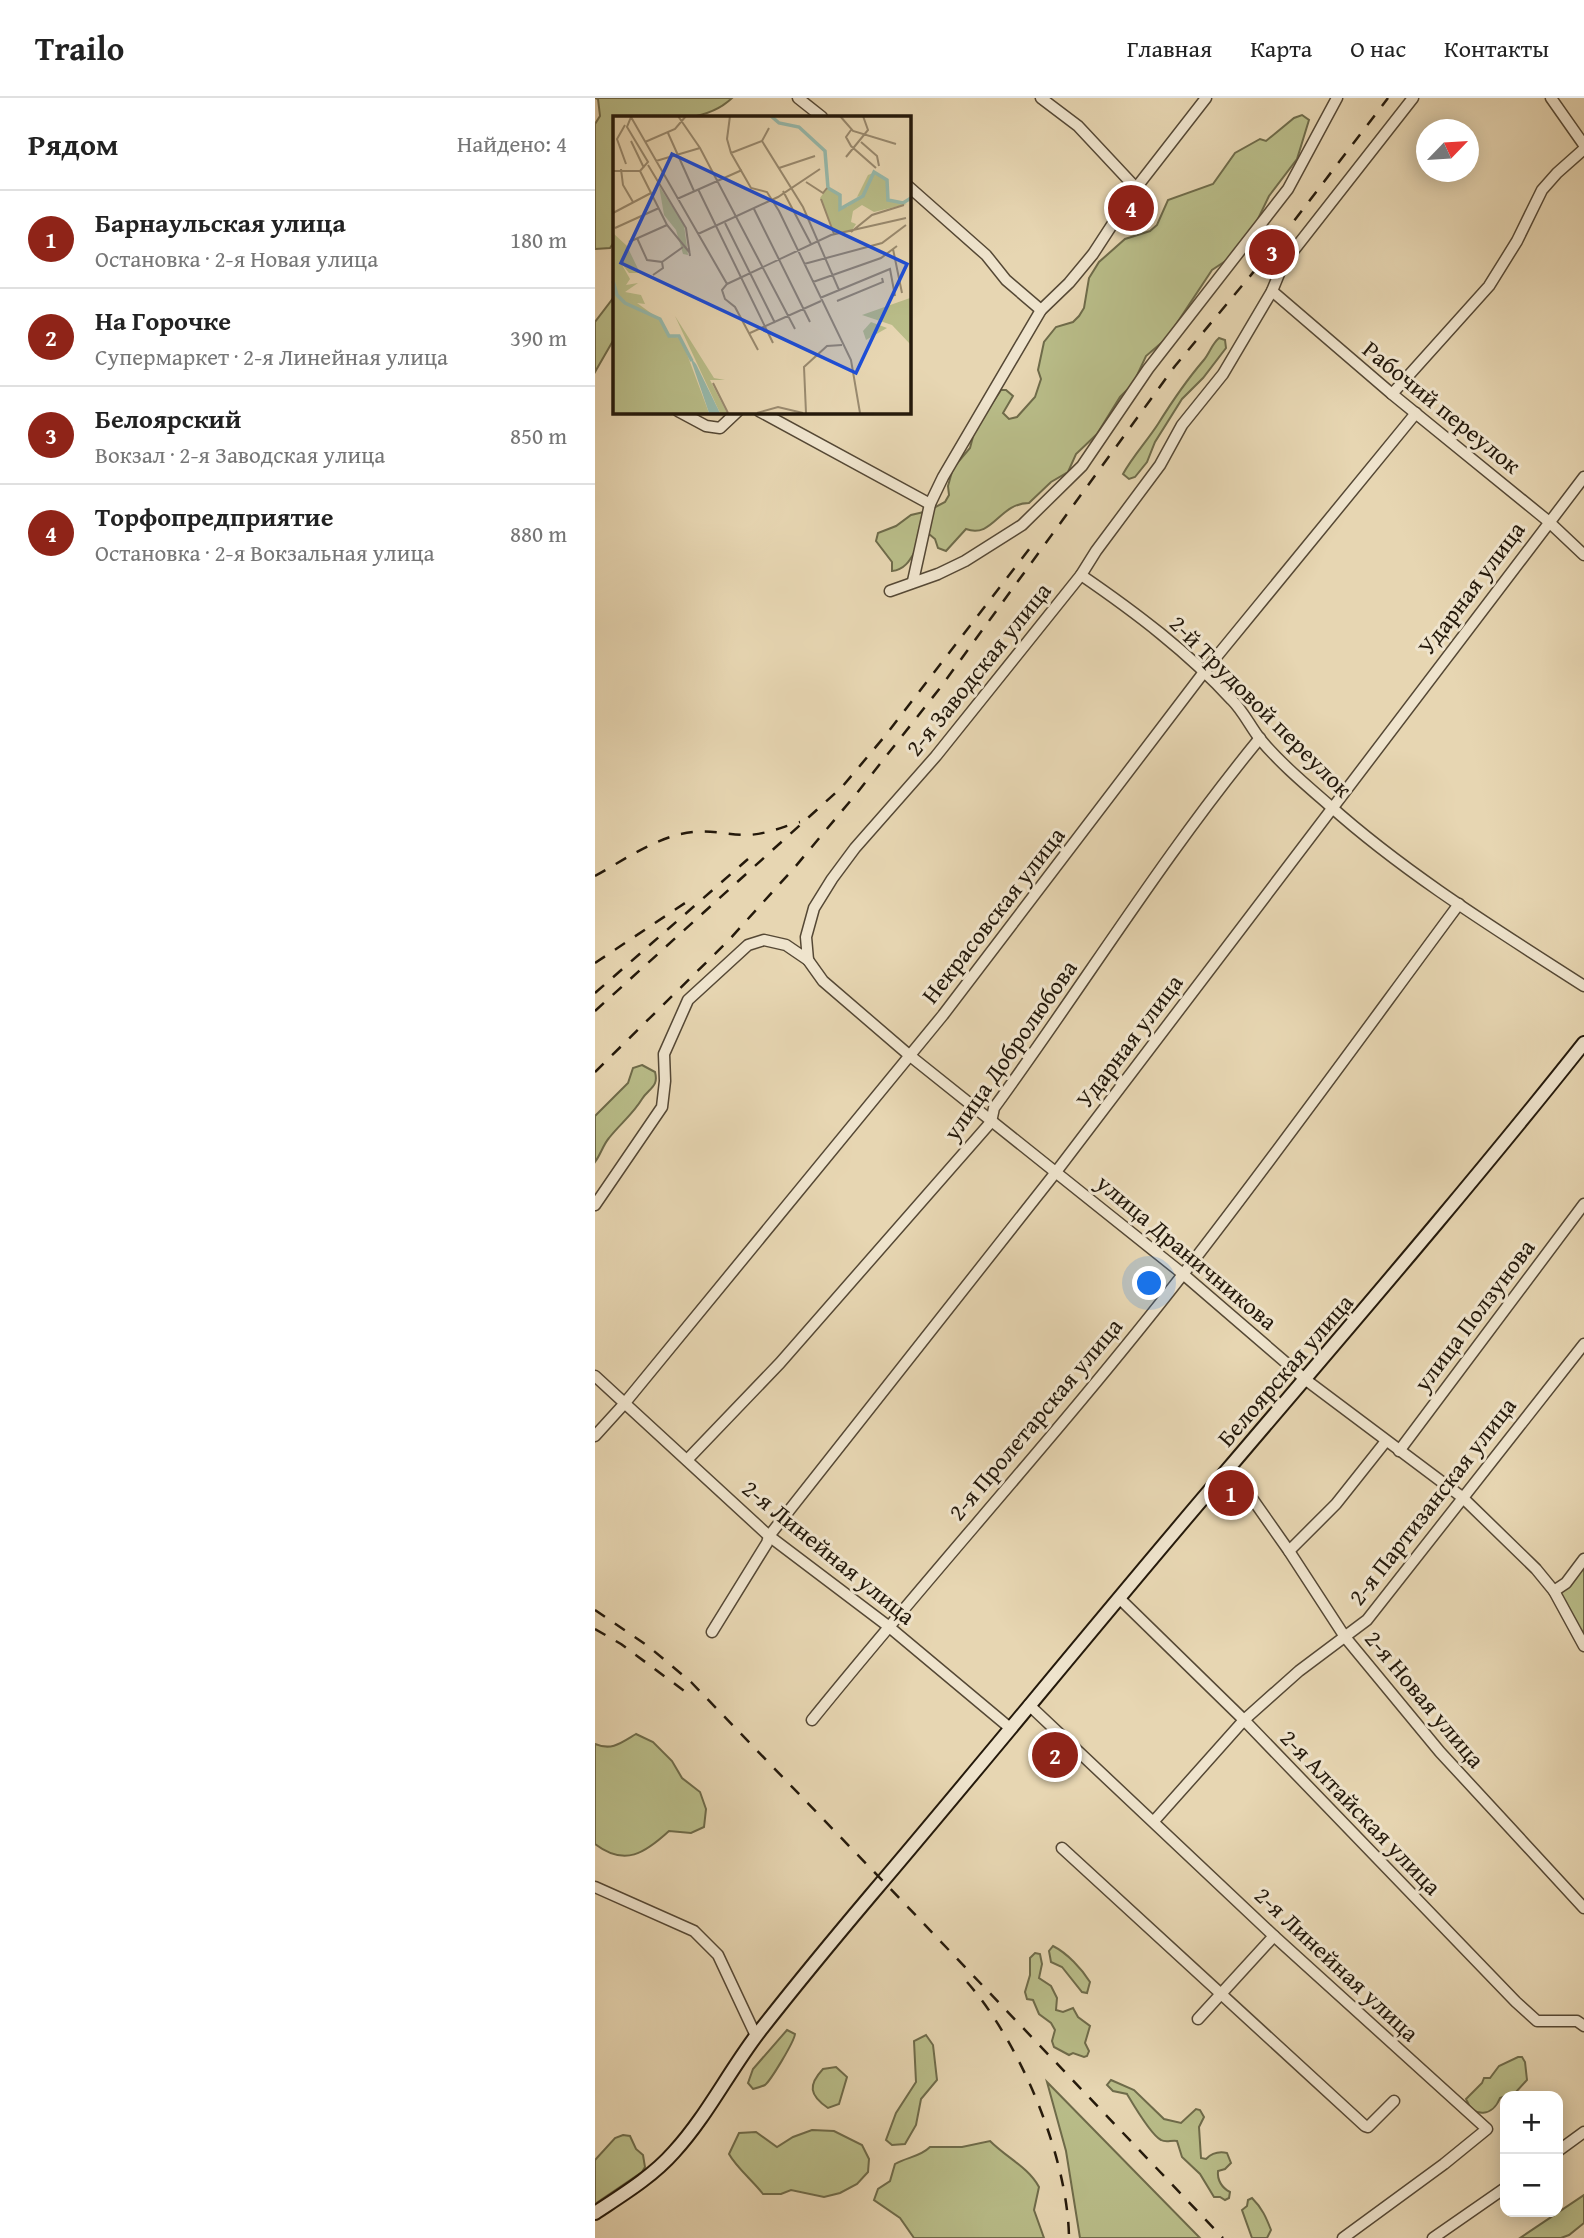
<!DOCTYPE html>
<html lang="ru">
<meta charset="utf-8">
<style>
:root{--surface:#fff;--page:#f2f2f2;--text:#222;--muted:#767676;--line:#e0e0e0;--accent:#8f2418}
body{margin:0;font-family:"Gentium Book Plus",serif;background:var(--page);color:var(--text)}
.controls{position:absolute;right:21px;bottom:21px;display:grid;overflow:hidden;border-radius:14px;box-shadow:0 4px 18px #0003}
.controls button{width:63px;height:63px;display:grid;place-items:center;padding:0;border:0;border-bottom:2px solid var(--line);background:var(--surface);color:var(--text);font:35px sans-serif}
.compass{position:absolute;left:821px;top:21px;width:63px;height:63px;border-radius:50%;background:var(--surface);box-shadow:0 4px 18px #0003;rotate:65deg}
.you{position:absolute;left:555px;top:1186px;width:24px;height:24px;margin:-18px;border:5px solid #fff;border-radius:50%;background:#1a73e8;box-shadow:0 0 0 10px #1a73e833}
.badge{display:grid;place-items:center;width:46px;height:46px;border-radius:50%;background:var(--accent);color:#fff;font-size:23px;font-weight:700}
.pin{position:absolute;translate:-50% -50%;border:4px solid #fff;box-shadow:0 2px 7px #0006}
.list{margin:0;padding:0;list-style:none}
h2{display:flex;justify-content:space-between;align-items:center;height:91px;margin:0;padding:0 28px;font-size:30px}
h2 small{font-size:23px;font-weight:400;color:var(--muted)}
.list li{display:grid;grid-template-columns:46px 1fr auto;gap:21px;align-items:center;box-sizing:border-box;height:98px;padding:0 28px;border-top:2px solid var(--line)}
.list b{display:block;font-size:26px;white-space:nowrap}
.list p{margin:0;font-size:23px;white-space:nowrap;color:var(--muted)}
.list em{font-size:23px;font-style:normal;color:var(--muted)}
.map{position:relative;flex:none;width:989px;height:2140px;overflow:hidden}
header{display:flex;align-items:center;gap:42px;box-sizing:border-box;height:98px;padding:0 35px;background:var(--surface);border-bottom:2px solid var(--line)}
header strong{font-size:33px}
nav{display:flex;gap:38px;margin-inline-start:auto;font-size:24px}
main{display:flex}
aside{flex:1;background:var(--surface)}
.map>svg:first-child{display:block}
.green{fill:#b9bd89;stroke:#6e6b4a;stroke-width:2}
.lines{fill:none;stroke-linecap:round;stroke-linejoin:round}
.street-casing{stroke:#554835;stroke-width:13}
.secondary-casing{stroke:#24190b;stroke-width:16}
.street{stroke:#efe4cd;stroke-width:10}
.secondary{stroke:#efe4cd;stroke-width:12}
.rail{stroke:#24190b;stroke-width:2.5;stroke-dasharray:12 12;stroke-linecap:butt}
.labels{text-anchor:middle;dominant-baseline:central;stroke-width:6;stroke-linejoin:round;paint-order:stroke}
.street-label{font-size:24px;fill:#24190b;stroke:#efe4cd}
.inset-river{fill:none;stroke:#97b9ab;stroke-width:3.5}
.inset-road{fill:none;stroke:#998a6f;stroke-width:2}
.view{fill:#1d4ed8;fill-opacity:0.15;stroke:#1d4ed8;stroke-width:3.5}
.inset-edge{fill:none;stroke:#24190b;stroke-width:3.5}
</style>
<header>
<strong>Trailo</strong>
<nav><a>Главная</a><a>Карта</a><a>О нас</a><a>Контакты</a></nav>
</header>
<main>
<aside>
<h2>Рядом<small>Найдено: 4</small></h2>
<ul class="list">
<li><span class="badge">1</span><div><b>Барнаульская улица</b><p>Остановка · 2-я Новая улица</p></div><em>180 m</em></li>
<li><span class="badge">2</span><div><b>На Горочке</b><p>Супермаркет · 2-я Линейная улица</p></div><em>390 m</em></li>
<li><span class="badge">3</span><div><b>Белоярский</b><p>Вокзал · 2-я Заводская улица</p></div><em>850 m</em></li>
<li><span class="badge">4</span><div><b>Торфопредприятие</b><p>Остановка · 2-я Вокзальная улица</p></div><em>880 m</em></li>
</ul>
</aside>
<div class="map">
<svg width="989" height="2140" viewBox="0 0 989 2140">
<rect width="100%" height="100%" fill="#e7d6b2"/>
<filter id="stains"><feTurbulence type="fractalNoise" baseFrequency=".00286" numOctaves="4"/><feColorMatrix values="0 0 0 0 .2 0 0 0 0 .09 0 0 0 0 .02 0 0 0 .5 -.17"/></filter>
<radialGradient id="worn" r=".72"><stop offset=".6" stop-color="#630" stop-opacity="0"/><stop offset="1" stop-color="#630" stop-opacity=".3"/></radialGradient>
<g class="green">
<path d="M0,0H137C107,29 58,19 19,19V144L15,150L0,151V26L5,18L3,1Z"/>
<path d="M707,17L714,22L702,61L674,98L661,125L632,162L617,172L572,240L551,258L538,286L525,299L502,336L481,356L473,374L456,384L434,405C404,405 398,441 371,431L351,453L343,450L340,441L334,436C318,447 318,471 297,473V464L281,443L283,435L301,428L316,417L333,413L350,404L354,397L353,388L358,370L375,350L380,331L406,292H411L418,298L408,315L414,321L422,319L440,299L446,281L443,272L449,244L461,229L478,224L484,218L489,210L494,180L504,164L530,141L555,133L562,127L573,102L618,86L640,55L665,41L671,43L699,20Z"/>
<polygon points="19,199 19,241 0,274 0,224"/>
<path d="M624,240L630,242L631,250L608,280L587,301L560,344L552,364L540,379L534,381L528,376C538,358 552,343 563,326C578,302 590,284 608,263C615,255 616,247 624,240Z"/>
<path d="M47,967L60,974C64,989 54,990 47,1001C38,1016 25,1026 14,1040C8,1047 6,1056 0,1064V1018L33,985L38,970Z"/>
<polygon points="989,1460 989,1547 959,1493"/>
<path d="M41,1636L58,1644L77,1663L87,1680L105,1694L111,1711L109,1729L96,1735L74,1733C50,1755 30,1769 0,1746V1646C17,1653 26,1645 41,1636Z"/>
<path d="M458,1848C472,1855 487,1871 495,1884L492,1895L487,1894L467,1869L456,1864L454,1853Z"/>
<polygon points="440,1855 445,1856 447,1866 444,1880 456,1888 462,1900 461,1912 468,1914 478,1910 483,1919 495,1928 490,1945 494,1953 492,1958 489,1959 478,1955 474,1957 459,1949 457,1943 460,1932 456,1925 444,1916 438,1902 432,1901 430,1894 435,1877 435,1860"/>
<path d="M192,1932L200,1936C199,1944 176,1982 170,1987C166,1989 162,1990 158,1991L153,1985L158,1971Z"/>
<polygon points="331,1937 338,1947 342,1982 326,2001 321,2027 310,2046 297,2047 291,2042 301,2015 321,1984 319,1943"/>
<path d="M923,1959H927L930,1964L932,1982L921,1994L905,2000C898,2018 879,2021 871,2001L887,1985L889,1980H895L904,1968Z"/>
<path d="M241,1969L252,1979L244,2006L233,2010C214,1997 213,1987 228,1971Z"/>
<path d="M516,1982L539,1992L569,2021L586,2025L601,2011L605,2012L609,2019L604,2029L606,2060L611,2061C617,2055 623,2053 632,2055L636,2065L630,2071L623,2073C622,2082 627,2090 635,2094L634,2100L630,2102L625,2099H619L605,2076L587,2059L582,2043C576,2042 571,2045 566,2042C556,2037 538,2006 532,1996L518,1993L512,1987Z"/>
<polygon points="452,1984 605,2140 485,2140 471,2053"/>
<path d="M217,2032L239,2033L267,2047L274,2061L273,2074L262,2086L245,2095L229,2099L196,2092L186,2096H168C158,2083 141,2069 134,2056L144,2035L161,2034L182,2049L198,2039Z"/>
<polygon points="28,2037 35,2038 41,2051 48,2057 50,2069 47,2074 0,2106 0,2062 20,2040"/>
<path d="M395,2043C412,2060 433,2069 444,2089L439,2112L449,2140H319L305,2120L279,2102L283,2091L295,2083L300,2066C312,2059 325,2059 335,2049H367Z"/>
<polygon points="989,2097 989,2125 974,2137 966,2140 925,2140"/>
<path d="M657,2100C667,2110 671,2119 676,2132L672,2140H657L647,2112L652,2108L653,2102Z"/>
</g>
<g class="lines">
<defs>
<g id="street">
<polyline points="203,0 227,19"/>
<polyline points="446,0 483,28 541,90"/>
<polyline points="956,0 989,47"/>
<polyline points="313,88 391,157 411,182 446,212"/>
<polyline points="677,193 797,296 953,423 989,457"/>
<polyline points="797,296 894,188 922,143 947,92 962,75 989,51"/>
<polyline points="83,313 111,328 125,330 143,313"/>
<polyline points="164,313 335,406"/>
<path d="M486,477C540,514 593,554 637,602C648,613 655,628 665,641C685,665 710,686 734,707C811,776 902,832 989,888"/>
<polyline points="318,483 335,406 348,379 446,212 474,185 498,156 541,90 611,0"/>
<polyline points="295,493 343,476 370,463 427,427 487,368 553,271 693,91 742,0"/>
<polyline points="213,862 228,883 314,957 588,1176 711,1282 867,1399 941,1471 959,1493 989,1548"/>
<polyline points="0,1107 67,1009 70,983 69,956 93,902 153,847 169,842 191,847 213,862 211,839 219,810 237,781 260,750 341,658 486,477 501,453 565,367 587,327 628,276 677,193 688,166 818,0"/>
<polyline points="0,1278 174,1438 293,1528 415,1630"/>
<polyline points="0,1338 29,1306 348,917 609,574 821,315"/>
<polyline points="804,1353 989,1106"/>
<path d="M92,1362L185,1265L396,1024L399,1010C488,888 568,758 665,640"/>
<polyline points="635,1369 694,1453 750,1539 845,1654 989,1810"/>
<polyline points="694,1453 741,1406 791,1343"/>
<polyline points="959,1493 971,1485 989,1461"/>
<polyline points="524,1500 649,1622 921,1904 942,1923 982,1923 989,1928"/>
<polyline points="117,1534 172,1445 174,1438 461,1074 989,379"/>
<polyline points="434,1607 679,1838 892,2031 849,2066 748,2140"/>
<path d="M217,1622C339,1471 470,1328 589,1175C683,1054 773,929 864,806"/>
<polyline points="559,1723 649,1622 704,1573 772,1522 989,1246"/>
<polyline points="467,1750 770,2028 773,2029 799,2003"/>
<polyline points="0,1789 99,1833 123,1857 161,1938"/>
<polyline points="603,1921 679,1838"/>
<polyline points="963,2053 989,2034"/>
<polyline points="838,2140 910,2090"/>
</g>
<path id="secondary" d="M0,2115C27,2097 57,2079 79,2054C112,2018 134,1973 164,1934C200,1888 238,1842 276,1797C396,1656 512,1512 633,1371C753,1230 874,1090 989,945"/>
</defs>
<use href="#street" class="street-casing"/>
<use href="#secondary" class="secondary-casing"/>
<use href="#street" class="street"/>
<use href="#secondary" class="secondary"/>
<g class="rail">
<path d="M0,778C31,761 62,738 98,734C116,732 135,737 153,737C172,736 187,729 205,724"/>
<polyline points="0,865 99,799"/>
<polyline points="0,895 153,761"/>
<polyline points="0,913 247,689 290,638 435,450"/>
<polyline points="0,974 133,843 200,769 262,695 345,590 580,268 676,153 793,0"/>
<polyline points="0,1512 53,1548 96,1584 310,1806 628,2140"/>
<polyline points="0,1531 26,1546 92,1595"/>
<path d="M372,1884C425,1944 473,2059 474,2140"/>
</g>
</g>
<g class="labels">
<g class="street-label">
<text transform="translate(847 309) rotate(39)">Рабочий переулок</text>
<text transform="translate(876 490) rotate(-53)">Ударная улица</text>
<text transform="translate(383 571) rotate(-51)">2-я Заводская улица</text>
<text transform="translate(666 608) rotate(45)">2-й Трудовой переулок</text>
<text transform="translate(398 817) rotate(-52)">Некрасовская улица</text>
<text transform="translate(534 943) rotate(-53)">Ударная улица</text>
<text transform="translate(415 952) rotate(-55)">улица Добролюбова</text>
<text transform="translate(592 1154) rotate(40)">улица Драничникова</text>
<text transform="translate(879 1217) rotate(-53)">улица Ползунова</text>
<text transform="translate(690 1272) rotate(-49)">Белоярская улица</text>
<text transform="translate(440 1321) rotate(-50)">2-я Пролетарская улица</text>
<text transform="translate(837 1403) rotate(-52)">2-я Партизанская улица</text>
<text transform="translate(234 1454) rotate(39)">2-я Линейная улица</text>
<text transform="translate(830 1601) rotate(50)">2-я Новая улица</text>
<text transform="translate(766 1714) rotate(46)">2-я Алтайская улица</text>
<text transform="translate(742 1866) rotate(43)">2-я Линейная улица</text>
</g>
</g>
<g transform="translate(18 18)">
<rect width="298" height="298" fill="#e7d6b2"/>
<path d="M263,56L274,65L275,84L294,88L261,96L249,89L240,95L238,106L243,108L238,116L221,118L207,82L214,72L227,79V92L234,91L252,78L244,81L255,59ZM46,70L71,109L75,139L70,138L63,114L51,99ZM0,117L14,130L27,157H16L8,147L17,163L13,169L25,167L12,176L28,179L32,188L24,187L49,205L56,220L68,222L96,297H0ZM297,182V228L279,209L249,199ZM62,200L101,262L112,264H97L114,297H107ZM258,206L274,212L253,224L250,215Z" fill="#b9bd89"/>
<path d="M77,241L83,248L107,297H96Z" fill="#97b9ab"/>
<path class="inset-river" d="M158,0L166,7L186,11L212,35L215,72L227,79V93L250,80L261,56L274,64L275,84L290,87L298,82M0,165L4,179L12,187L47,203L56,220H66L79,245"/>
<path class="inset-road" d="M65,0L87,32L182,213M117,0L114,23L118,37L138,72L154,76L166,95L238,244L247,297M227,0L240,15L283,28M12,9L4,23L13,48M238,14L233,21L238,30L263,52M55,17L81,75M18,25L31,52M149,25L190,91L226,174M32,26L62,13L73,0M248,26L264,40L266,50M118,37L149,25L156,12M233,41L255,14L250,0M43,45L87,32M35,49L73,112L77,140M166,52L202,40M8,53L10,69L20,86M0,55H27M27,55L35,46L14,11L18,1L114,168L109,174L112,183L122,191L145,234M27,55L54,109L77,137M193,66L210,77L214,72M85,73L160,227M170,75L198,128M64,83L129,54M208,83L221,118M141,93L197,206M0,97L38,77M112,107L162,207M2,112L46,92M238,116L259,99L291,89M85,118L165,81L207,53M24,122L34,144L49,146L50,152L40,159M16,126L54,109M280,133L289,177M49,146L70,131M191,148L269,127L293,109M200,166L268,142L284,130M114,168L218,119L293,102M207,182L277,153L282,180M224,185L270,166L269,162M137,217L208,185M100,267L115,297M144,297L165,291L190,297M193,297L191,251L214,230L229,229"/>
<path class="view" d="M59,38L294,148L243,257L8,147Z"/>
<rect width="298" height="298" class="inset-edge"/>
</g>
<rect width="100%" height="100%" filter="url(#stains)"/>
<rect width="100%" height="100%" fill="url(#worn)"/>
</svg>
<div class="controls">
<button>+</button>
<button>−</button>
</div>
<svg class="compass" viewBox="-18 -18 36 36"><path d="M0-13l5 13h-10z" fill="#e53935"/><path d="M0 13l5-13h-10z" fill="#767676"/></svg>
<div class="you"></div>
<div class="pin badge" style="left:636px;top:1395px">1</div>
<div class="pin badge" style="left:460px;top:1657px">2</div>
<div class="pin badge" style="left:677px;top:154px">3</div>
<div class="pin badge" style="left:536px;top:110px">4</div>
</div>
</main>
